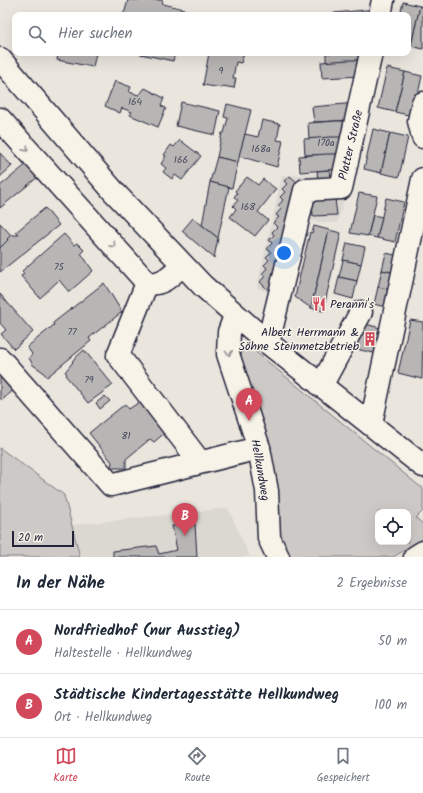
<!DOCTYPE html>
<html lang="de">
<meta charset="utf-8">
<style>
:root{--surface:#fff;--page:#f2f2f3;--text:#1f2937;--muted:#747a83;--line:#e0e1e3;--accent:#d1495b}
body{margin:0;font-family:Kalam,sans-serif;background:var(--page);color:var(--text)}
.controls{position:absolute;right:12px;bottom:12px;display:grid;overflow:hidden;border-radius:8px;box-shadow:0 4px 16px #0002}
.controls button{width:36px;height:36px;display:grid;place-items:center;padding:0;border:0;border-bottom:1px solid var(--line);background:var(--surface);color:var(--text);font:20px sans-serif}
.scale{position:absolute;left:12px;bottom:10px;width:62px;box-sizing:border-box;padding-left:4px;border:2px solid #22223b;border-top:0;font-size:11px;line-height:14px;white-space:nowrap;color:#22223b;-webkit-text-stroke:3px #f7f3e8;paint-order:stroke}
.you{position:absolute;left:284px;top:253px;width:14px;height:14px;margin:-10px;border:3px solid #fff;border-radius:50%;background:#1a73e8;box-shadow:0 0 0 6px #1a73e833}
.badge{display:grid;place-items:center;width:26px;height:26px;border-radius:50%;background:var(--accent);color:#fff;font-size:13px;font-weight:700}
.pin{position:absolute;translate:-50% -33px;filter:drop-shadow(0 1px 2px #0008)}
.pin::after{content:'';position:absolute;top:21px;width:14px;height:12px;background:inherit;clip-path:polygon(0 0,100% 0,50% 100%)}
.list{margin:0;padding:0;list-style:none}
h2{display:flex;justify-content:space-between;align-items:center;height:52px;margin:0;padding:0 16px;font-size:17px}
h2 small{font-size:13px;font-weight:400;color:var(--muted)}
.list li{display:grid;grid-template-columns:26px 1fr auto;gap:12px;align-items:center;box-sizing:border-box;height:64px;padding:0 16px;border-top:1px solid var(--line)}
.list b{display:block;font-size:15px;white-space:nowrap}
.list p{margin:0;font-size:13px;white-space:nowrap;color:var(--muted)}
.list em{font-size:13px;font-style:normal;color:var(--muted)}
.icon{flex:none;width:22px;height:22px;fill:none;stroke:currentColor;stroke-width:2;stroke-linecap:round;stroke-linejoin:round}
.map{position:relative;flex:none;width:423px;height:557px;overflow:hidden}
.search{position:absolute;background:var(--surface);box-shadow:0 4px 16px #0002;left:12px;right:12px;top:12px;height:44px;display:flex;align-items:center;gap:10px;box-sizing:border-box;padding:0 14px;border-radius:8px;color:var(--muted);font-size:15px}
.sheet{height:180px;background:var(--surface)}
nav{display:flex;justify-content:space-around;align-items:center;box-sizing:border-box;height:56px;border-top:1px solid var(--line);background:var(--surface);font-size:11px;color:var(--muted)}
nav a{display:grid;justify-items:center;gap:2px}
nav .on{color:var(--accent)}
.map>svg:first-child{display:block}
.built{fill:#dbd8d2}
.green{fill:#cdc9c6;stroke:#787680;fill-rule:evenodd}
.building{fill:#b8b6b5;stroke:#22223b}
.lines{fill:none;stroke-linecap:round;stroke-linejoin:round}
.minor-casing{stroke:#22223b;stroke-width:25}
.major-casing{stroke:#22223b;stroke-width:25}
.minor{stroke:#f7f3e8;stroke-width:22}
.major{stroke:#f7f3e8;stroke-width:22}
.oneway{stroke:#97959a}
.labels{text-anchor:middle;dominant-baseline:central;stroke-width:3;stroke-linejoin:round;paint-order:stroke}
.number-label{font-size:10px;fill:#48475a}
.street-label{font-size:12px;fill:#22223b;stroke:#f7f3e8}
.poi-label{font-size:12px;fill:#22223b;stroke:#f7f3e8;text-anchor:start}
</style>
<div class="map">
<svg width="423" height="557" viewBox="0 0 423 557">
<rect width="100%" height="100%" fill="#eae6de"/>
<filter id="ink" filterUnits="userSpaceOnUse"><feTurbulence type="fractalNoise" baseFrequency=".025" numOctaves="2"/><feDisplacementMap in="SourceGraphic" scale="8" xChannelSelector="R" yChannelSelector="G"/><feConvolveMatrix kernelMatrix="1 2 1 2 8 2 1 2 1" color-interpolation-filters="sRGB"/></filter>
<g filter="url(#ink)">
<g class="built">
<polygon points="353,171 337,223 303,221 282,302 257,287 282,176"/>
<polygon points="228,508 250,557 81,557 72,525"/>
</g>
<g class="green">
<path d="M243,346L252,349L423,489V511L416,518L423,524V539L393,557H292L284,547L279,531L240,359ZM378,512H408V542H378Z"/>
<polygon points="0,448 64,495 80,557 0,557"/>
</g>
<g class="building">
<polygon points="128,0 162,0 163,4 184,9 183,15 122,15 125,11"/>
<polygon points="403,2 420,6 411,46 408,45 408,15 400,15"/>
<polygon points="420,6 423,7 423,49 411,46"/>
<polygon points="377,9 378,15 334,15 334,13"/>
<polygon points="58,53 96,53 93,67 57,60"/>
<polygon points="136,53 175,53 173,61"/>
<polygon points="209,53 244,53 241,63 236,62 233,78 236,78 234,88 222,86 222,88 203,85"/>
<polygon points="326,53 366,53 366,60 326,62"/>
<polygon points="348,60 365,60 362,76 322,78 321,62"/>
<polygon points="387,68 405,72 395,112 378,108"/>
<polygon points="405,72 422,76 413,116 395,112"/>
<polygon points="115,81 131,87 129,92 139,95 145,88 164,98 161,106 166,108 158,127 130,115 132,112 122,108 120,113 105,106"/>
<polygon points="181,102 220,111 215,135 176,126"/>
<polygon points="356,103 353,120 314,122 312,107"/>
<polygon points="227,104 251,110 238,162 217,157 222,133 224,133 228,118 224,117"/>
<polygon points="262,120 280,124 277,140 283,141 277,167 239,156 245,134 258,137"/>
<polygon points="336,121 352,121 349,137 309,139 308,123"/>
<polygon points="373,129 390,133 381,173 364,169"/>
<polygon points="390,133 408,137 399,177 381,173"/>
<polygon points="331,137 348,137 345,154 305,155 304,139"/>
<polygon points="180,140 201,156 182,180 175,175 172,179 163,172 166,168 161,164 166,156 164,155 171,145 174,147"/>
<polygon points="0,153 12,166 0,177"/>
<polygon points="327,154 344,154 341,169 300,172 299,156"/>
<polygon points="217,157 238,162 232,188 210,182"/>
<polygon points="28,163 39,176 0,208 0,186"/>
<polygon points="330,170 331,180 318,181 317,171"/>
<polygon points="290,176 300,185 270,292 260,282 265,276 262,274 267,268 264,265 269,260 266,257 271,252 267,249 272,243 269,240 274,235 272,232 277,227 273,223 279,217 276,215 281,209 278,206 283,200 280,197 285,192 282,189 287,184 284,181"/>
<polygon points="247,177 258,185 263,179 276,189 258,212 268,220 255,236 230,217 236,209 233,206 238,200 234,197 237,193 235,191"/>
<polygon points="210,182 229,187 218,238 202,225"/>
<polygon points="359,193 377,196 368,236 350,233"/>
<polygon points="386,198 404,202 395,242 377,238"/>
<polygon points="335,199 337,215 313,216 312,200"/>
<polygon points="45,208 59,225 0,272 0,248 8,240 7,239 11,235 19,235 16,232"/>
<polygon points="373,215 382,217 377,238 368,236"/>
<polygon points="193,218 218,238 214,258 182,231"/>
<polygon points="0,223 11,235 7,239 8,240 0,248"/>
<polygon points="314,226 329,230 311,308 295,297 310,232 312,233"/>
<polygon points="329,230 341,233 323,311 311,308"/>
<polygon points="64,234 74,245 77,243 84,250 81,253 93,271 69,292 59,280 40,298 21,276 24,274 22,271"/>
<polygon points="347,243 365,247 361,264 343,260"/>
<polygon points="386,253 404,257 400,274 382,270"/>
<polygon points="343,260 361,264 357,281 339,277"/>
<polygon points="382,270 400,274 396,291 378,287"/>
<polygon points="339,277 357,281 353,299 335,294"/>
<polygon points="104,283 122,312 89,338 91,341 47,377 42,371 33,365 29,358 32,354 27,347 54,325 53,323"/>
<polygon points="378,287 396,291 392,309 374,304"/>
<polygon points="0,294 33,332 14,349 1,334 6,330 0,323"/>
<polygon points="410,320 423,322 422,379 398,373"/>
<polygon points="362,323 384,329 378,354 356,349"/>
<polygon points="84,350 113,385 88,403 66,376 67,374 65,372 73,362 72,361"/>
<polygon points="0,371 16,388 2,400 0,398"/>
<polygon points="105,396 110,401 100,409 96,403"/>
<polygon points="144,399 168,430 154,442 150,439 126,459 126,468 111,468 112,462 89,433 125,404 129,409"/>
<polygon points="195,524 197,557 113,557 113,551 156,546 159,554 177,550 172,526"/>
</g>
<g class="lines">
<defs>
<g id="minor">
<polyline points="380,15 383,0"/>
<polyline points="423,103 419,121 423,137"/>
<path d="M0,119L147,283C163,286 172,274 182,265"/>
<polyline points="147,283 118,355 200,462"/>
<polyline points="235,316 229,332 228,354 259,448 267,491 269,538 278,557"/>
<polyline points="268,343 305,190 341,188 371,53"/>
<polyline points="0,359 111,485 259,448"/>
<polyline points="321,386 361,312"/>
<polyline points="371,424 423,179"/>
<polyline points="415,557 423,552"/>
</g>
<polyline id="major" points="0,59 115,193 203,286 268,343 423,466"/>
</defs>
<use href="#minor" class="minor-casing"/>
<use href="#major" class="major-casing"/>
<use href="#minor" class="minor"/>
<use href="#major" class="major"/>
</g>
<defs><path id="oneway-chevron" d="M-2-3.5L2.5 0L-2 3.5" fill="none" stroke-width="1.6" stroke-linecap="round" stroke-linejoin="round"/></defs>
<g class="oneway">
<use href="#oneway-chevron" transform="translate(26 149) rotate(48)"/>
<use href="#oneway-chevron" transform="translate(113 245) rotate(48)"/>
<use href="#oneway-chevron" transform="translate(229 353) rotate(85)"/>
</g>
</g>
<defs>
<symbol id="restaurant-bare" viewBox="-9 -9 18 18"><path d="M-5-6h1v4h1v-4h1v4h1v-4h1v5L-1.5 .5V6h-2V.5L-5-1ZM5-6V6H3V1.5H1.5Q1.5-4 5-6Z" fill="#d1495b" stroke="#f7f3e8" stroke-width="2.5" paint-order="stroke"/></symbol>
<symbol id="building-bare" viewBox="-9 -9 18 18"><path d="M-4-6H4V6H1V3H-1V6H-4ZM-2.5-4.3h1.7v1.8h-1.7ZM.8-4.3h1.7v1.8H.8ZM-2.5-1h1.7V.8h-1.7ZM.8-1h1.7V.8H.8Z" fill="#d1495b" stroke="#f7f3e8" stroke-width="2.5" paint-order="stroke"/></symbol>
</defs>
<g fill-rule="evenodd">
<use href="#restaurant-bare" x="309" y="294" width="20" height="20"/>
<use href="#building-bare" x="360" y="329" width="20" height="20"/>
</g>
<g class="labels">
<g class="number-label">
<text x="221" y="71">9</text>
<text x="135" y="102">164</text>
<text x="326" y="143">170a</text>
<text x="261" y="149">168a</text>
<text x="181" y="160">166</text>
<text x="248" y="207">168</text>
<text x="59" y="267">75</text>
<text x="72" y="332">77</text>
<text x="89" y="380">79</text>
<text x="126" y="436">81</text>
</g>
<g class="street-label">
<text transform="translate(351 145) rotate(-77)">Platter Straße</text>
<text transform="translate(260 470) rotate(80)">Hellkundweg</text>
</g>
<g class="poi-label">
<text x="330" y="304">Peranni's</text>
<text x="359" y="332" text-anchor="end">Albert Herrmann &amp;<tspan x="359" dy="14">Söhne Steinmetzbetrieb</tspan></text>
</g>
</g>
</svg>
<div class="controls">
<button><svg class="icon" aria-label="locate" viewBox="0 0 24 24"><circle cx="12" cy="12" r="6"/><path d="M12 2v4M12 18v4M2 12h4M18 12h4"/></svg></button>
</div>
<div class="scale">20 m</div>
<div class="you"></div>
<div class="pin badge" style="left:249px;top:421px">A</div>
<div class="pin badge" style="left:185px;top:536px">B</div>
<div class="search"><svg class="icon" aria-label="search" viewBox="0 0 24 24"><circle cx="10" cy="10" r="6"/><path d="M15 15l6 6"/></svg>Hier suchen</div>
</div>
<section class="sheet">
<h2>In der Nähe<small>2 Ergebnisse</small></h2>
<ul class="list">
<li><span class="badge">A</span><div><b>Nordfriedhof (nur Ausstieg)</b><p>Haltestelle · Hellkundweg</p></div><em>50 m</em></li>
<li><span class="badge">B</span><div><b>Städtische Kindertagesstätte Hellkundweg</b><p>Ort · Hellkundweg</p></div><em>100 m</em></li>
</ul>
</section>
<nav>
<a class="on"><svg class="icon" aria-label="map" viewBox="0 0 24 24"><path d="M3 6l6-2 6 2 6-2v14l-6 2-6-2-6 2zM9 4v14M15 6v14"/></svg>Karte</a>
<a><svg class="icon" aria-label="directions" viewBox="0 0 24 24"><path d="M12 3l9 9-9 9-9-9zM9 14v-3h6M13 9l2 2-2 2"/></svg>Route</a>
<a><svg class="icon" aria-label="saved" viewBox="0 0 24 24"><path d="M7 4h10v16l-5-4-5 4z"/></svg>Gespeichert</a>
</nav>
